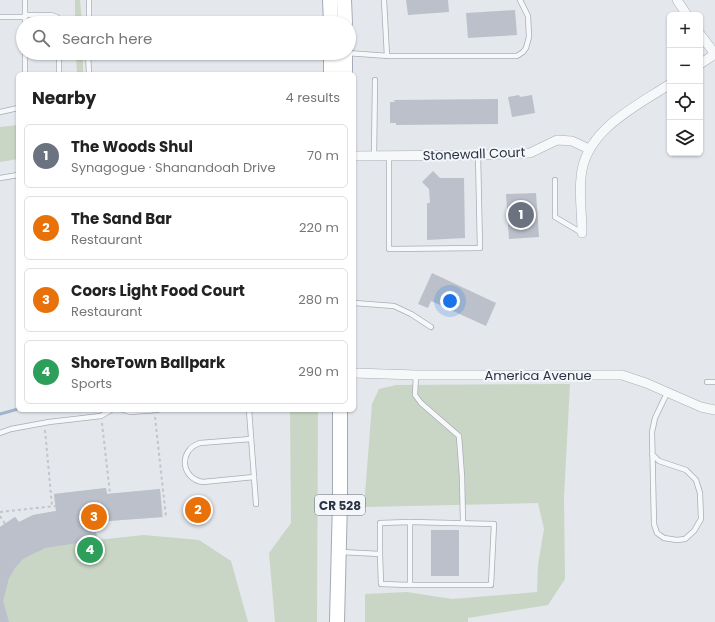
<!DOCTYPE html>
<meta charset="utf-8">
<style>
:root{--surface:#fff;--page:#f2f2f2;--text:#222;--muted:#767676;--line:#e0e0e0;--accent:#2563eb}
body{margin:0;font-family:Poppins,sans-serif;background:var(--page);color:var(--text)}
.controls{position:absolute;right:12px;top:12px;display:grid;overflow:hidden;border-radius:6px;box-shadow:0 1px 3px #0004}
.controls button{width:36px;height:36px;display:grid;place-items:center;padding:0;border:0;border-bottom:1px solid var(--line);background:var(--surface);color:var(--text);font:20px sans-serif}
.you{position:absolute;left:450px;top:301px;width:14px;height:14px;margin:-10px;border:3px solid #fff;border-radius:50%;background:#1a73e8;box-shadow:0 0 0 6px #1a73e833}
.badge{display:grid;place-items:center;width:26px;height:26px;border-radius:50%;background:var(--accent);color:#fff;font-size:13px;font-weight:700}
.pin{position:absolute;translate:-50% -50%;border:2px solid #fff;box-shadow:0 1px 4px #0006}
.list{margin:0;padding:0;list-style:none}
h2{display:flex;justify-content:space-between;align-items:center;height:52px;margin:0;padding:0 16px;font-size:17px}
h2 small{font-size:13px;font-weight:400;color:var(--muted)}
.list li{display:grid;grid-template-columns:26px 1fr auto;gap:12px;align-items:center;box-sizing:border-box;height:64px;margin:0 8px 8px;padding:0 8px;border:1px solid var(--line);border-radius:6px}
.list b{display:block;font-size:15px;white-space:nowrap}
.list p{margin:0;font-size:13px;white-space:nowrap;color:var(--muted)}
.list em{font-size:13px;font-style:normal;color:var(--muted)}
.icon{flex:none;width:22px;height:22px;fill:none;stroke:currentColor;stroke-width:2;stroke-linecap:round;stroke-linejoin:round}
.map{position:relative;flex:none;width:715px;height:622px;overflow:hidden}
.search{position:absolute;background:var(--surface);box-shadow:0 1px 3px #0004;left:16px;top:16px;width:340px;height:44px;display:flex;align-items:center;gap:10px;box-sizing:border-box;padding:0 14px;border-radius:22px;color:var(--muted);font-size:15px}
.panel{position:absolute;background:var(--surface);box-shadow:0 1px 3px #0004;left:16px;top:72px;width:340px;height:340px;border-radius:6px}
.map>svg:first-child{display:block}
.green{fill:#c9d6c5}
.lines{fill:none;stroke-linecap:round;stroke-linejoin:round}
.stream{stroke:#9fb4cc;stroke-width:3}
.building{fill:#bbc0ca}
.lane-casing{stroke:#a9aeb7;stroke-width:6}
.street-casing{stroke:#a9aeb7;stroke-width:10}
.primary-casing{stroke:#a3abb8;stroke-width:16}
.path{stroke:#c2c5cb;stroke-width:2;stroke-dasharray:3 3;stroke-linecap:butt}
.lane{stroke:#f7f8fa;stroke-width:4.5}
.street{stroke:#f7f8fa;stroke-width:9}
.primary{stroke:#fff;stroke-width:14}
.labels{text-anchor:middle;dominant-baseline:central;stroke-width:4;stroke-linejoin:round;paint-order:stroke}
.shield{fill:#f4f6f9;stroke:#676e7b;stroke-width:1}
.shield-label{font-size:12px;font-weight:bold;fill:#2b3445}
.street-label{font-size:13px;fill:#2b3445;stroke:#f4f6f9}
</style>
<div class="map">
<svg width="715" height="622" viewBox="0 0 715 622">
<rect width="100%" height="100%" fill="#e4e7ec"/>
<g class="green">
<polygon points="75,0 80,0 82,23 75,23"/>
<polygon points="76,53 83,53 83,74 77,74"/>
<polygon points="18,125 18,159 0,162 0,127"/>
<polygon points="570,384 564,497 565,579 548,605 468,618 468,622 365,622 365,594 407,592 452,599 537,592 538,565 544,529 538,503 364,507 372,404 379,389 396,385"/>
<polygon points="290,410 318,410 317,622 275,622 269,553 291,523"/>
<polygon points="106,488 107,494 160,489 163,517 95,522 97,540 144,535 199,540 231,561 248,622 0,622 0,527 15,517 19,522 33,515 56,511 54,494"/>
</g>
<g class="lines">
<polyline class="stream" points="0,414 18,409"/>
</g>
<g class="building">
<polygon points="406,0 448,0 449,12 408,15"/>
<polygon points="515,10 517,35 468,38 466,13"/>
<polygon points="519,95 520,97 532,95 535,113 512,117 508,97"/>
<polygon points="498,99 498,124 396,125 396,123 390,123 390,102 395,102 394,100"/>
<polygon points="433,171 440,178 464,178 465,238 427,240 427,203 430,203 429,189 422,182"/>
<polygon points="536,193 539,237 509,239 506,194"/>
<polygon points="432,273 496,303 486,326 431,301 428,308 418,304"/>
<polygon points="106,488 107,494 160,489 162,517 95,522 97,540 45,548 23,559 15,568 9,578 3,601 9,622 0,622 0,527 15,517 19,522 33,515 56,511 54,494"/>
<rect x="431" y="530" width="28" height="46"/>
</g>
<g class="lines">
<defs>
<g id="lane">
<polyline points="384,0 387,56"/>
<polyline points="25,15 51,15 57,17 58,23"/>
<polyline points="0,17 25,17"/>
<polyline points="25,23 25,0"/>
<polyline points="89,23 89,0"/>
<polyline points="25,53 25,74"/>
<polyline points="59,53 59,74"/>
<polyline points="88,53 89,74"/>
<polyline points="347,53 389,56 517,56 523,52 526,48 529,37 528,16 520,0"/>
<polyline points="0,112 18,108"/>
<polyline points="374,156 375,80"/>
<polyline points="389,156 389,249 480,248 478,155"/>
<polyline points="0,178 18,175"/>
<polyline points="555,180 555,217 582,233"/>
<polyline points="354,303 394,306 411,314 431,327"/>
<polyline points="416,375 415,395 421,403 459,436 462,477 463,523"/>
<polyline points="707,382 715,382"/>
<polyline points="124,410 130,412 157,410"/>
<polyline points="249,410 256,504"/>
<polyline points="0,433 11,429 49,422 101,416 111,410"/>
<path d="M251,439L200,443C178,450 181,479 203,482L254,477"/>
<polyline points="652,454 659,461 686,470 696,480 700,493 701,519 694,531 685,539 677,540 664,538 657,533 654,524 652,432 655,418 667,393"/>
<polyline points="410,522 494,524 491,585 410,585"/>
<polyline points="341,552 380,554 380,523 410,522 410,585 381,584 380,554"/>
</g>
<g id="street">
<polyline points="677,0 687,15"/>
<polyline points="700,34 715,54"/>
<polyline points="700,64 715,54"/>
<polyline points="354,156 478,155 530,153 557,140 572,141 589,149"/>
<path d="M582,233C582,215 579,195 581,177C585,130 635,107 670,84"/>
<polyline points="354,373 416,375 622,375 646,383 701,407 715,410"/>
</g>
<g id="primary">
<polyline points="330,0 331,23"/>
<polyline points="344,0 345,23"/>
<polyline points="331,53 331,74"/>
<polyline points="345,53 345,74"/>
<polyline points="337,622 340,500 340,410"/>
</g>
</defs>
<use href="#lane" class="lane-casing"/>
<use href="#street" class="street-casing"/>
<use href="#primary" class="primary-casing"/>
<g class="path">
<polyline points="155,417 166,517"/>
<polyline points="102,423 110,494"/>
<polyline points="45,430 52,506"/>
<polyline points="0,512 55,506"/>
<polyline points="0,516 5,524"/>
</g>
<use href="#lane" class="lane"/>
<use href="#street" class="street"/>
<use href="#primary" class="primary"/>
</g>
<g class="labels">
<rect class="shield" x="315" y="495" width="50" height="20" rx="3"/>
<g class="shield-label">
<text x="340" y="505">CR 528</text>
</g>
<g class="street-label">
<text transform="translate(474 154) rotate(-2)">Stonewall Court</text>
<text x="538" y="375">America Avenue</text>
</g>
</g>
</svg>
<div class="controls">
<button>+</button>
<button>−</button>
<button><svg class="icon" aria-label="locate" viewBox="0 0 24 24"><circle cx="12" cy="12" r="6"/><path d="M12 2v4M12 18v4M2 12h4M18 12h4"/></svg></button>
<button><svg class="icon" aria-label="layers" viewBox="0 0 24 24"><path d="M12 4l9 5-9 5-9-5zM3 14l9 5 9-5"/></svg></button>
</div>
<div class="you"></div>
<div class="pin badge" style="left:521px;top:215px;background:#6b7280">1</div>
<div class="pin badge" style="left:198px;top:510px;background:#e8710a">2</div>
<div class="pin badge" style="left:94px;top:517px;background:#e8710a">3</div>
<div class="pin badge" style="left:90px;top:550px;background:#2e9e5b">4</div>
<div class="search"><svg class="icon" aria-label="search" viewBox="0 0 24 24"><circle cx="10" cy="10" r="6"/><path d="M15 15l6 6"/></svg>Search here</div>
<section class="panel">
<h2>Nearby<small>4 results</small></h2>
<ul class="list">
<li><span class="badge" style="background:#6b7280">1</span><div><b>The Woods Shul</b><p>Synagogue · Shanandoah Drive</p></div><em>70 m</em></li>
<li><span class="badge" style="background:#e8710a">2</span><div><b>The Sand Bar</b><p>Restaurant</p></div><em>220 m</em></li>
<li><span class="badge" style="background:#e8710a">3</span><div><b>Coors Light Food Court</b><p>Restaurant</p></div><em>280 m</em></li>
<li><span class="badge" style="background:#2e9e5b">4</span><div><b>ShoreTown Ballpark</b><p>Sports</p></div><em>290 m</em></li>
</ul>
</section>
</div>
